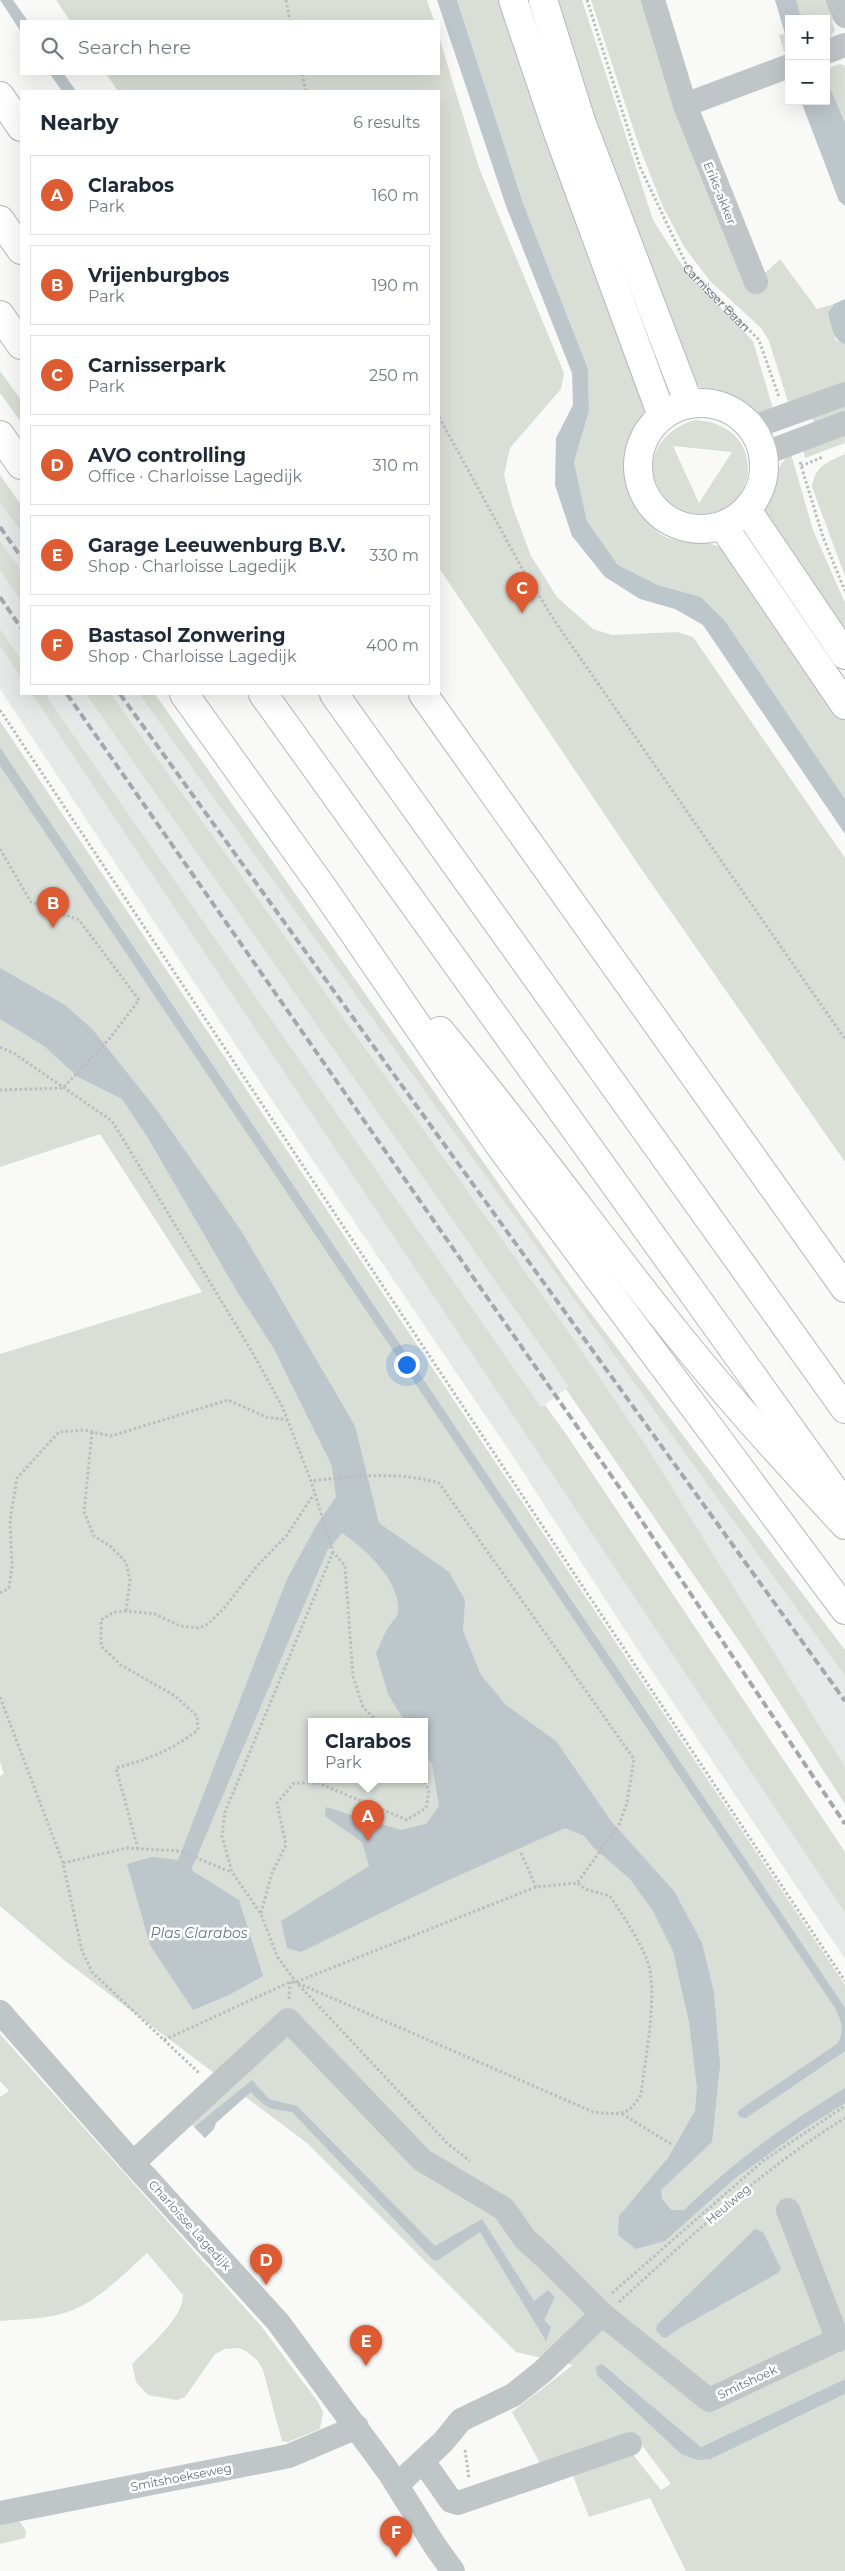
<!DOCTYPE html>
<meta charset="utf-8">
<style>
:root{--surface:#fff;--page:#f6f6f7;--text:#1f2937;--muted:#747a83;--line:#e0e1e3;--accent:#dd5b33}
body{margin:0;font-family:Montserrat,sans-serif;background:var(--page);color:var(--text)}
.controls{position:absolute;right:15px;top:15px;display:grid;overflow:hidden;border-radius:0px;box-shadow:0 5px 20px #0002}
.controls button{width:45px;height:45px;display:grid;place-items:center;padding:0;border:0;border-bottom:1px solid var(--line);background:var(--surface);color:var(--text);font:25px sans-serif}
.you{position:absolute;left:406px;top:1364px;width:18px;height:18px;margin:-12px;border:4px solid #fff;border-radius:50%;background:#1a73e8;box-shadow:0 0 0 8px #1a73e833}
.badge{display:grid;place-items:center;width:32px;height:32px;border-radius:50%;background:var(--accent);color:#fff;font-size:16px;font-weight:700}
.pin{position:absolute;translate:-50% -41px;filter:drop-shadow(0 1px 2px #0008)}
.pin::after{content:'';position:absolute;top:26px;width:18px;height:15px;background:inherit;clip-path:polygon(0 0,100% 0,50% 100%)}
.popup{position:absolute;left:308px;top:1718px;width:120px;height:65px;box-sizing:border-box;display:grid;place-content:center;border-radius:0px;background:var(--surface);filter:drop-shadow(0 1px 4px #0005);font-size:16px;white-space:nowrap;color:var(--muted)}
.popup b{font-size:19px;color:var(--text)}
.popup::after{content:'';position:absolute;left:50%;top:100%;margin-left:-10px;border:10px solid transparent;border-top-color:var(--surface)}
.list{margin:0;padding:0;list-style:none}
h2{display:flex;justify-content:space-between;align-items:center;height:65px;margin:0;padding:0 20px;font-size:21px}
h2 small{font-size:16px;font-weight:400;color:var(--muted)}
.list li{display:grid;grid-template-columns:32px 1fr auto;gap:15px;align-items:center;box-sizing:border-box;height:80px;margin:0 10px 10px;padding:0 10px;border:1px solid var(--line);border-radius:0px}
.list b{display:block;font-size:19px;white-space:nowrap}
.list p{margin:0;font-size:16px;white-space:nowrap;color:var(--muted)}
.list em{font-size:16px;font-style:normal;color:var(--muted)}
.icon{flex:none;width:28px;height:28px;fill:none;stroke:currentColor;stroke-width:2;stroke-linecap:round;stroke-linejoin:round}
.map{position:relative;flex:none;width:845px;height:2571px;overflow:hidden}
.search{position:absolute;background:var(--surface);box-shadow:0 5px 20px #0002;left:20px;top:20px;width:420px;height:55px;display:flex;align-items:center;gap:12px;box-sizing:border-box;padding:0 18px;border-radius:0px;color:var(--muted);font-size:19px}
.panel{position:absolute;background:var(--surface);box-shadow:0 5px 20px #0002;left:20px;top:90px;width:420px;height:605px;border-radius:0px}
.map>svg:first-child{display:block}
.built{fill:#e7e8e8}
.green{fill:#d9ded6;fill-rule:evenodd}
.water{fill:#bcc6cb}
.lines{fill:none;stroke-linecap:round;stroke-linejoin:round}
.major-casing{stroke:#b4b9bd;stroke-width:30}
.highway-casing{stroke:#b4b8bb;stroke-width:30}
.path{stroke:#bbbec0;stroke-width:3;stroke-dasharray:2.5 2.5;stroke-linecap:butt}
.minor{stroke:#c0c5c8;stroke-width:24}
.major{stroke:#fff;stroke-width:28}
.highway{stroke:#fff;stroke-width:28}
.rail{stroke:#a2a9ae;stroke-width:4;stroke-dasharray:8 4;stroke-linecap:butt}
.labels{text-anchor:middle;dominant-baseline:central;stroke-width:5;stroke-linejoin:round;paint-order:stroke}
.street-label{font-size:12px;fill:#657480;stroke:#fff}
.water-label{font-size:14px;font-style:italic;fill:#657a81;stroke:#fff}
</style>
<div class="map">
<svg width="845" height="2571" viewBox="0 0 845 2571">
<rect width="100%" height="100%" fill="#f9f9f7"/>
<g class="built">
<polygon points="0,502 21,532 21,570 0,541"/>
<polygon points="0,571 21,601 21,659 0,629"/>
<polygon points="0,646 21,678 21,694 32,694 845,1913 845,1959 636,1647 516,1461 274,1103 0,689"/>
<polygon points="45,694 86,694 569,1387 541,1407"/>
<polygon points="111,694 139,694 845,1676 845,1767 647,1447 573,1338"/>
</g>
<g class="green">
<polygon points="56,0 427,0 434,21 70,21"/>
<path d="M457,0H510L647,406C626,442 611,489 647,521C652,526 658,533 664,536C679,544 709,541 720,547C727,551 733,557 738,562L845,718V799L725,621L701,597L658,585L618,565L587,521L574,462L589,411L588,369L523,203Z"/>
<polygon points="554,0 582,0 653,220 687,273 753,341 774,412 765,416 746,411 735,402 709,395 690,378 610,177"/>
<polygon points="591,0 646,0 763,275 780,259 817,309 834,304 828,313 836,340 845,344 845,386 789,405 769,341 761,328 710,281 685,248 663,207 638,143"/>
<polygon points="796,0 830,0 837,18 832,21 835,30 830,38 826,39 826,19 809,19 808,16 800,14"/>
<polygon points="789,33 789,50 784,52 779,35"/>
<polygon points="439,37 479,168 564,373 561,389 510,448 504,475 512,505 531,556 557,597 593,629 612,635 677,632 693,637 845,858 845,1162 640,867 439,568 439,91 118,91 106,74 439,74"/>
<polygon points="840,64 845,66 845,123 831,90 826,91 826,69"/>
<polygon points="0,371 21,400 21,422 0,393"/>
<polygon points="845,402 845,415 815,425 810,413"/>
<path d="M695,420C777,425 754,528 691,514C681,511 672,507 665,498C638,465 659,430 695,420ZM673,446L732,452L699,503Z"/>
<polygon points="845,433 845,443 805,458 803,448"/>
<path d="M791,454L813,530L845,603V645L764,515C765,500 778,460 791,454Z"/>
<path d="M845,454V576L812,487C815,465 827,463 845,454Z"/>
<polygon points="0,475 21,505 21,532 0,502"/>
<polygon points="0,541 21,570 21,601 0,571"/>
<polygon points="0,629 21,659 21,678 0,646"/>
<polygon points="32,694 45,694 541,1407 545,1405 566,1434 845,1852 845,1913"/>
<polygon points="86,694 111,694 573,1338 647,1447 845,1767 845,1804 750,1657 566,1389 569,1387"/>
<polygon points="139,694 155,694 571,1287 845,1650 845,1676"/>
<path d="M0,721L845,1985V2326L708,2411L845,2347V2379L701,2447L614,2374L597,2370L598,2375L681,2454L711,2459L845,2394V2571H686L650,2498L589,2517L573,2476L631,2452L661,2490L671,2484L632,2432L540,2463L512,2412L573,2365L516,2352L307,2143L239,2092L194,2127L190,2122L230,2085L64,1960L0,1906V1776L4,1774L0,1761V1354L202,1292L100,1134L0,1167V766L129,958L592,1630L0,747ZM312,1722H424V1780H312Z"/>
<path d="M0,2034L261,2326L318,2402L323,2412L320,2429L288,2442L282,2441L263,2370L257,2360L246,2351L239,2348L225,2349L215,2354L185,2397L177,2400L148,2395L136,2382L132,2364C147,2348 184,2317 183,2295L147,2253C126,2272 100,2299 73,2310C51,2319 23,2319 0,2321V2097L9,2091L0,2081Z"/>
<polygon points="9,2521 20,2522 26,2531 25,2538 0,2544 0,2523"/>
</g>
<g class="water">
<polygon points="0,0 13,0 28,21 21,21 21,32"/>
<polygon points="437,0 457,0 523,203 588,369 589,411 574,462 587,521 618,565 658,585 701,597 725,621 845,799 845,834 703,625 675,609 640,599 605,577 572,536 555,485 556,438 573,405 572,373 506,206"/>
<polygon points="775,0 796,0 800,14 809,16 809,19 789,19 789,33 785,34"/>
<polygon points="50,74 64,74 76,91 62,91"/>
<polygon points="831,90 845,123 845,206 839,201 801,101 826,101 826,91"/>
<path d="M845,299V344C833,341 831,324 828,313L834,304Z"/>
<path d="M0,747L845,2008V2051L746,2118L740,2117L737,2113L742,2108L837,2044C845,2031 842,2023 835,2008L0,766Z"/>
<path d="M0,968L65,1005L93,1030L156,1109L242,1232L355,1426L379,1523L449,1572L465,1600L463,1631L481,1675L506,1705L556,1741L611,1821L674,1891L702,1943L714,1993L720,2065L712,2142L661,2190L662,2199L671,2210H684C732,2163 787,2123 845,2088V2103L802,2130L734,2179L665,2241L636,2249L618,2235L619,2216L668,2158L695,2111L697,2088L689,2022L673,1951L653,1911L630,1879L594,1848L584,1836L565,1828L442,1883L301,1952L287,1948L281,1921L369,1866L362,1842L325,1816L326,1807L401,1830L426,1824L439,1806L432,1764L424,1753V1722H405L388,1694L376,1653C381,1644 384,1633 390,1625C393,1620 398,1617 398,1612C402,1583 364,1547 342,1533L327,1551L191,1870L239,1900L263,1976L231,1994L193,2010L150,1945L127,1864L152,1857L178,1860L287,1579L316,1526L336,1497L332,1466L273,1347L238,1293L148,1138L122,1099L78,1077L44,1046L0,1019Z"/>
<path d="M252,2080L269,2099L297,2106L435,2246L482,2219L534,2301L548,2290L555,2297L544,2320L551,2327L546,2341L480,2232L437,2261L432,2259L292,2112C269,2109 266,2109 251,2092L216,2123L214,2129L205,2138L194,2127Z"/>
<polygon points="755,2229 763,2232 781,2269 778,2273 678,2329 666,2338 662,2337 656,2330 657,2325"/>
<polygon points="602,2364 701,2447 845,2379 845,2394 711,2459 697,2460 681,2454 597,2375 596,2367"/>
</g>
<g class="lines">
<defs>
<g id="major">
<polyline points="513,0 558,133 662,416"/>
<polyline points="543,0 581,121 689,404"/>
<circle cx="701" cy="466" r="63"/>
<polyline points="747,510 845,655"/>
<polyline points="723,526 845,705"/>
</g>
<g id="highway">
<polyline points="0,96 21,127"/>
<polyline points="0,220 21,250"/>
<polyline points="0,315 21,345"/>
<polyline points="0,435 21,465"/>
<polyline points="184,694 325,891 500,1146 845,1610"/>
<polyline points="263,694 845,1505"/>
<polyline points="334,694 845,1409"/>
<polyline points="423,694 845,1288"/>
<path d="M440,1031C517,1123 587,1220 661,1314C719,1388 781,1456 845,1525"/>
</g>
</defs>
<use href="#major" class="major-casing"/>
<use href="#highway" class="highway-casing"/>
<g class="path">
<polyline points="286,0 290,21"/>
<path id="s1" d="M587,0L640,167L688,268L759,340L779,397"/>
<polyline points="302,74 306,91"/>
<polyline points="439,417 523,570 556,623 845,1039"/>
<polyline points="800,462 823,537 845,591"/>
<polyline points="801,466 823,457"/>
<polyline points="0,710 845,1981"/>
<polyline points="0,849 31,902 79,920 139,1000 110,1038 63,1088 0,1090"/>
<polyline points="0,1047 15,1054 112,1121 251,1350 282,1406 311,1481 333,1552 345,1566 353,1676 363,1707 378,1722"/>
<polyline points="92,1432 84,1512 94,1536 110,1546 126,1562 130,1580 126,1611"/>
<polyline points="333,1552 225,1812 222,1836 232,1872 261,1914 277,1956 296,1982 448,2144 470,2161"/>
<polyline points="0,1593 9,1588 12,1566 10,1521 17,1478 59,1432 84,1430 111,1436 228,1400 266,1417 288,1420"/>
<path d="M0,1697L63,1863L82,1951L92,1972L164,2040L290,1982H296L536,1887L577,1883L619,1825L627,1803L634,1759L439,1483C398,1471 352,1476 311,1481"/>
<path d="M138,1849L116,1768C149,1759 170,1751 198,1730L197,1716L175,1696L121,1665L101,1646V1620L114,1612L126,1611L155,1614L180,1626L199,1628L208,1624L225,1607L257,1566L287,1535L314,1494"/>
<polyline points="521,1853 536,1887"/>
<polyline points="63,1863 127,1848 180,1851 231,1872"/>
<polyline points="261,1913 272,1873 286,1845 277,1803 294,1783 318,1783 407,1820 426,1808 429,1791 424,1780"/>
<path d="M298,1983L593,2112C618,2114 628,2118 641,2094C645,2059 659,1991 647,1960C638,1937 623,1916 610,1896L585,1889L577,1883"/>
<polyline points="289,1999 290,1982"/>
<polyline points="164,2040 199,2073"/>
<polyline points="622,2114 671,2144"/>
<polyline points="612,2293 763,2161 845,2106"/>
<path d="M619,2302C691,2236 761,2170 845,2118"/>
<polyline points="465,2450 469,2478"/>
</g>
<g class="minor">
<polyline points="653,0 685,105"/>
<polyline points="838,0 845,16"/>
<polyline points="826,52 845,45"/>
<polyline points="756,282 685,105 789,66"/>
<polyline points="751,428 845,394"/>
<polyline points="763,454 845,423"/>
<polyline points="0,2012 133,2163 278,2322 388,2471 435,2546 453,2571"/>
<polyline points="133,2163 288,2020 422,2160 504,2209 525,2239 545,2257 602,2314 709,2400 845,2336"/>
<polyline points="788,2210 838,2340"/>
<polyline points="423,2461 451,2501 458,2503 630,2444"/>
<polyline points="398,2484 443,2442 461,2420 513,2395 542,2372 602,2314"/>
<polyline points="0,2513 289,2456 357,2427"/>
</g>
<use href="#major" class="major"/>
<use href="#highway" class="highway"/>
<g class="rail">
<polyline points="0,527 21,557"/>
<polyline points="0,597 21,628"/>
<polyline points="67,694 615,1481 845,1824"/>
<polyline points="120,694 845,1701"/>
</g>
</g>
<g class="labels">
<g class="street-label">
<text transform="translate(720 193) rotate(68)">Eriks-akker</text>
<text stroke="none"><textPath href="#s1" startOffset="328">Carnisser Baan</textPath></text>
<text transform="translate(728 2204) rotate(-40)">Heulweg</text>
<text transform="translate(190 2225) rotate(48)">Charloisse Lagedijk</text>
<text transform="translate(747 2382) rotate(-25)">Smitshoek</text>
<text transform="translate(181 2477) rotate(-11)">Smitshoekseweg</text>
</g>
<g class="water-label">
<text x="199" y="1933">Plas Clarabos</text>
</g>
</g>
</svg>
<div class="controls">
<button>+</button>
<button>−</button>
</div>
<div class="you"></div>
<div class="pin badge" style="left:368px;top:1841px">A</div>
<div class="popup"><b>Clarabos</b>Park</div>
<div class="pin badge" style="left:53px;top:928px">B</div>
<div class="pin badge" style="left:522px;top:613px">C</div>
<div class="pin badge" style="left:266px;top:2285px">D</div>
<div class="pin badge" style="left:366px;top:2366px">E</div>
<div class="pin badge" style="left:396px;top:2557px">F</div>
<div class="search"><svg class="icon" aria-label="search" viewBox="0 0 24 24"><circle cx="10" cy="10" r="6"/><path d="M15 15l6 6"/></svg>Search here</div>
<section class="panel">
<h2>Nearby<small>6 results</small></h2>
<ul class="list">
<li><span class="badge">A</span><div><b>Clarabos</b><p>Park</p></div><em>160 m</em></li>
<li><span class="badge">B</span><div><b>Vrijenburgbos</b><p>Park</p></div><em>190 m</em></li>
<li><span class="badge">C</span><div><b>Carnisserpark</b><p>Park</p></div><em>250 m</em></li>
<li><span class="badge">D</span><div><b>AVO controlling</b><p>Office · Charloisse Lagedijk</p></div><em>310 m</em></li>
<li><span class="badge">E</span><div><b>Garage Leeuwenburg B.V.</b><p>Shop · Charloisse Lagedijk</p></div><em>330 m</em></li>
<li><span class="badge">F</span><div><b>Bastasol Zonwering</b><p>Shop · Charloisse Lagedijk</p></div><em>400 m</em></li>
</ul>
</section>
</div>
